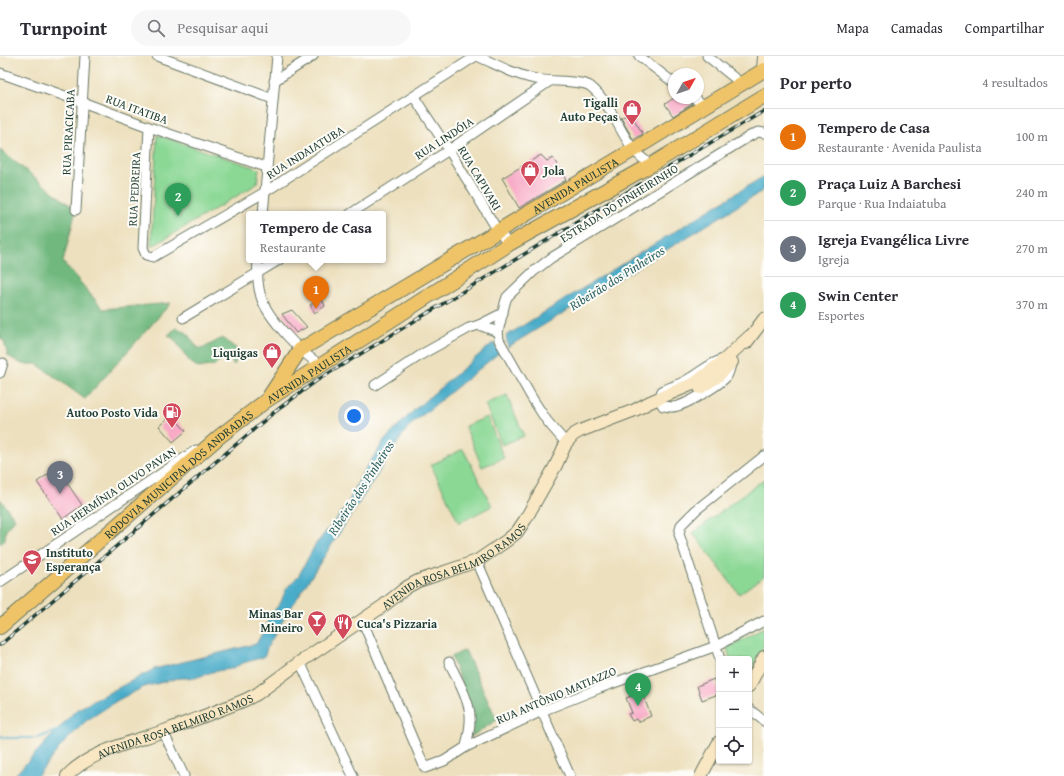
<!DOCTYPE html>
<html lang="pt">
<meta charset="utf-8">
<style>
:root{--surface:#fff;--page:#f7f7f7;--text:#2b2b33;--muted:#7c7c81;--line:#e1e1e2;--accent:#0f766e}
body{margin:0;font-family:"Gentium Book Plus",serif;background:var(--page);color:var(--text)}
.controls{position:absolute;right:12px;bottom:12px;display:grid;overflow:hidden;border-radius:4px;box-shadow:0 1px 3px #0004}
.controls button{width:36px;height:36px;display:grid;place-items:center;padding:0;border:0;border-bottom:1px solid var(--line);background:var(--surface);color:var(--text);font:20px sans-serif}
.compass{position:absolute;left:668px;top:12px;width:36px;height:36px;border-radius:50%;background:var(--surface);box-shadow:0 1px 3px #0004;rotate:50deg}
.you{position:absolute;left:354px;top:360px;width:14px;height:14px;margin:-10px;border:3px solid #fff;border-radius:50%;background:#1a73e8;box-shadow:0 0 0 6px #1a73e833}
.badge{display:grid;place-items:center;width:26px;height:26px;border-radius:50%;background:var(--accent);color:#fff;font-size:13px;font-weight:700}
.pin{position:absolute;translate:-50% -33px;filter:drop-shadow(0 1px 2px #0008)}
.pin::after{content:'';position:absolute;top:21px;width:14px;height:12px;background:inherit;clip-path:polygon(0 0,100% 0,50% 100%)}
.popup{position:absolute;left:246px;top:155px;width:140px;height:52px;box-sizing:border-box;display:grid;place-content:center;border-radius:4px;background:var(--surface);filter:drop-shadow(0 1px 3px #0005);font-size:13px;white-space:nowrap;color:var(--muted)}
.popup b{font-size:15px;color:var(--text)}
.popup::after{content:'';position:absolute;left:50%;top:100%;margin-left:-8px;border:8px solid transparent;border-top-color:var(--surface)}
.list{margin:0;padding:0;list-style:none}
h2{display:flex;justify-content:space-between;align-items:center;height:52px;margin:0;padding:0 16px;font-size:17px}
h2 small{font-size:13px;font-weight:400;color:var(--muted)}
.list li{display:grid;grid-template-columns:26px 1fr auto;gap:12px;align-items:center;box-sizing:border-box;height:56px;padding:0 16px;border-top:1px solid var(--line)}
.list b{display:block;font-size:15px;white-space:nowrap}
.list p{margin:0;font-size:13px;white-space:nowrap;color:var(--muted)}
.list em{font-size:13px;font-style:normal;color:var(--muted)}
.icon{flex:none;width:22px;height:22px;fill:none;stroke:currentColor;stroke-width:2;stroke-linecap:round;stroke-linejoin:round}
.map{position:relative;flex:none;width:764px;height:720px;overflow:hidden}
header{display:flex;align-items:center;gap:24px;box-sizing:border-box;height:56px;padding:0 20px;background:var(--surface);border-bottom:1px solid var(--line)}
header strong{font-size:19px}
nav{display:flex;gap:22px;margin-inline-start:auto;font-size:14px}
.search{width:280px;height:36px;background:var(--page);display:flex;align-items:center;gap:10px;box-sizing:border-box;padding:0 14px;border-radius:22px;color:var(--muted);font-size:15px}
main{display:flex}
aside{flex:1;background:var(--surface)}
.map>svg:first-child{display:block}
.green{fill:#8bd895;stroke:#558a64}
.forest{fill:#70b87e;stroke:#487a59}
.water{fill:#4aacc9;stroke:#34747e}
.lines{fill:none;stroke-linecap:round;stroke-linejoin:round}
.stream{stroke:#4aacc9;stroke-width:2}
.building{fill:#f8a9c6}
.minor-casing{stroke:#677664;stroke-width:11}
.secondary-casing{stroke:#677664;stroke-width:14}
.primary-casing{stroke:#677664;stroke-width:16}
.minor{stroke:#fff;stroke-width:9}
.secondary{stroke:#f9e7c3;stroke-width:12}
.primary{stroke:#efc469;stroke-width:14}
.rail-casing{stroke:#1f3d34;stroke-width:3.5}
.rail{stroke:#fdfcf7;stroke-width:2;stroke-dasharray:6;stroke-linecap:butt}
.labels{text-anchor:middle;dominant-baseline:central;stroke-width:4;stroke-linejoin:round;paint-order:stroke}
.poi-label{font-size:12px;font-weight:bold;fill:#1f3d34;stroke:#fdfcf7;text-anchor:end}
.street-label{font-size:12px;fill:#1f3d34;stroke:#fdfcf7}
.water-label{font-size:13px;font-style:italic;fill:#2e6468;stroke:#fdfcf7}
</style>
<header>
<strong>Turnpoint</strong>
<div class="search"><svg class="icon" aria-label="search" viewBox="0 0 24 24"><circle cx="10" cy="10" r="6"/><path d="M15 15l6 6"/></svg>Pesquisar aqui</div>
<nav><a>Mapa</a><a>Camadas</a><a>Compartilhar</a></nav>
</header>
<main>
<div class="map">
<svg width="764" height="720" viewBox="0 0 764 720">
<rect width="100%" height="100%" fill="#fdfcf7"/>
<filter id="ink" filterUnits="userSpaceOnUse"><feTurbulence type="fractalNoise" baseFrequency=".025" numOctaves="2"/><feDisplacementMap in="SourceGraphic" scale="8" xChannelSelector="R" yChannelSelector="G"/><feConvolveMatrix kernelMatrix="1 2 1 2 8 2 1 2 1" color-interpolation-filters="sRGB"/></filter>
<filter id="wash" filterUnits="userSpaceOnUse"><feTurbulence type="fractalNoise" baseFrequency=".012" numOctaves="4" result="noise"/><feDisplacementMap in="SourceGraphic" scale="16" xChannelSelector="R" yChannelSelector="G"/><feGaussianBlur stdDeviation="0.9" result="paint"/><feColorMatrix in="noise" values="0 0 0 0 0 0 0 0 0 0 0 0 0 0 0 0 0 1.4 0 .05"/><feComposite in="paint" operator="in"/></filter>
<g filter="url(#wash)">
<rect width="100%" height="100%" fill="#ede0be"/>
<g class="green">
<polygon points="157,79 259,113 257,128 151,191"/>
<polygon points="507,339 524,380 502,389 485,348"/>
<polygon points="487,361 504,402 482,411 465,370"/>
<polygon points="463,393 492,450 459,467 431,409"/>
<polygon points="764,423 764,520 739,538 693,477"/>
<polygon points="764,572 764,590 749,616 749,603 730,603 727,592"/>
</g>
<g class="forest">
<polygon points="0,94 76,154 63,206 103,253 171,247 85,343 37,308 22,308 8,300 4,285 0,282"/>
<polygon points="176,272 186,276 197,291 202,293 222,282 241,296 234,309 227,300 215,309 199,312 190,306 174,283 168,279"/>
<polygon points="0,443 15,463 6,474 5,483 2,487 0,487"/>
<polygon points="465,594 497,664 472,680 474,657 451,601"/>
</g>
<g class="water">
<polygon points="764,120 764,134 508,291 506,280"/>
<polygon points="493,287 500,296 408,371 285,561 268,590 264,601 243,607 233,612 212,616 195,622 179,622 144,631 118,644 86,665 62,689 37,720 14,720 76,654 154,613 256,588 263,576 270,560 281,546 286,533 299,519 315,489 346,451 363,416 385,384 414,354"/>
</g>
<g class="lines">
<polyline class="stream" points="0,680 7,682 38,682 59,674"/>
</g>
<g id="blocks">
<g class="building">
<polygon points="674,42 687,42 692,48 673,60 665,48"/>
<polygon points="630,57 643,78 633,83 621,62"/>
<polygon points="541,99 547,105 553,102 566,124 519,152 502,122"/>
<polygon points="322,243 325,250 315,257 310,249"/>
<polygon points="292,254 307,271 296,277 282,258"/>
<polygon points="172,359 186,375 173,386 159,370"/>
<polygon points="57,412 82,449 63,463 37,426"/>
<polygon points="714,623 719,638 702,644 697,630"/>
<polygon points="640,631 651,660 638,666 636,663 632,665 628,658 632,657 626,642 631,640 630,634"/>
</g>
</g>
</g>
<g filter="url(#ink)">
<use href="#blocks" fill-opacity="0" stroke="#677664" stroke-width="1"/>
<g class="lines">
<defs>
<g id="minor">
<polyline points="157,0 273,43"/>
<path d="M477,0C496,8 516,20 536,23C549,26 581,24 590,30C610,46 618,73 633,93C637,99 645,104 651,109"/>
<polyline points="639,0 674,27"/>
<polyline points="707,0 742,28"/>
<polyline points="0,17 82,46 149,71 266,111"/>
<polyline points="274,25 313,0"/>
<polyline points="414,41 449,94 498,175 509,188"/>
<polyline points="694,42 705,50"/>
<polyline points="149,71 143,192 146,199 153,201 265,136 476,0"/>
<polyline points="76,154 85,0"/>
<polyline points="263,158 277,0"/>
<polyline points="350,158 449,94 550,25"/>
<path d="M258,204C257,217 257,228 261,241C267,261 303,300 322,309"/>
<polyline points="183,262 279,204"/>
<polyline points="479,269 503,257"/>
<path d="M726,302L731,308C730,312 729,317 727,320C720,329 683,351 672,351C669,351 666,350 663,350L659,343L662,335C670,331 678,329 685,325C700,317 710,306 726,302Z"/>
<polyline points="0,317 3,307"/>
<polyline points="375,329 424,297 469,272 479,269 498,276"/>
<polyline points="566,387 547,365 532,342 499,284 498,276 505,247 507,241 533,216 551,202 750,80 758,76 764,77"/>
<polyline points="477,505 570,720"/>
<polyline points="0,526 196,394"/>
<polyline points="362,564 425,712 444,705 466,691 542,655 600,632 716,590 764,565"/>
<polyline points="720,603 679,478 681,469 696,454 764,400"/>
<polyline points="300,606 353,720"/>
<path d="M449,606C456,621 469,643 470,659C471,670 468,680 466,691"/>
<polyline points="749,653 764,665"/>
<polyline points="163,675 184,720"/>
</g>
<g id="secondary">
<polyline points="763,15 764,0"/>
<polyline points="746,287 764,263"/>
<polyline points="700,332 717,321 732,306"/>
<polyline points="749,630 764,601"/>
<path id="s1" d="M67,720C90,695 133,686 164,675C191,665 218,655 245,644L257,638L300,606L383,550L407,531L418,525L436,519L477,505L506,485L517,476L525,464L556,409L566,387L573,379L580,375L635,354L650,346L695,327L721,307L750,280"/>
<polyline points="701,720 719,686"/>
</g>
<g id="primary">
<path id="s2" d="M269,341L300,294L633,94L764,14"/>
<path id="s3" d="M0,571L220,380L267,344L509,188L651,109L764,40"/>
</g>
</defs>
<use href="#minor" class="minor-casing"/>
<use href="#secondary" class="secondary-casing"/>
<use href="#primary" class="primary-casing"/>
<use href="#minor" class="minor"/>
<use href="#secondary" class="secondary"/>
<use href="#primary" class="primary"/>
<defs>
<polyline id="rail" points="0,589 272,358 316,325 600,152 764,55"/>
</defs>
<use href="#rail" class="rail-casing"/>
<use href="#rail" class="rail"/>
</g>
</g>
<defs>
<symbol id="shop-pin" viewBox="-11 -11 22 30"><path d="M0 17L-7.5 6A9.5 9.5 0 1 1 7.5 6Z" fill="#d1495b" stroke="#fdfcf7"/><path d="M-5-2.5h2.3a2.7 3.5 0 0 1 5.4 0H5L5.5 6h-11ZM-1.5-2.5h3a1.5 2.3 0 0 0-3 0Z" fill="#fff"/></symbol>
<symbol id="fuel-pin" viewBox="-11 -11 22 30"><path d="M0 17L-7.5 6A9.5 9.5 0 1 1 7.5 6Z" fill="#d1495b" stroke="#fdfcf7"/><path d="M-5.5-6h7V0h2V4h1.3V-2.5L3-4.5l.8-.8L6-3V5H2.5V1h-1V6h-7ZM-4.2-4.7v3.2H.2V-4.7Z" fill="#fff"/></symbol>
<symbol id="school-pin" viewBox="-11 -11 22 30"><path d="M0 17L-7.5 6A9.5 9.5 0 1 1 7.5 6Z" fill="#d1495b" stroke="#fdfcf7"/><path d="M0-5L7-2L0 1L-7-2ZM-4 1L0 2.5L4 1V4Q0 6-4 4Z" fill="#fff"/></symbol>
<symbol id="bar-pin" viewBox="-11 -11 22 30"><path d="M0 17L-7.5 6A9.5 9.5 0 1 1 7.5 6Z" fill="#d1495b" stroke="#fdfcf7"/><path d="M-6-5H6L.8 .8V4.5H3.5V6h-7V4.5H-.8V.8Z" fill="#fff"/></symbol>
<symbol id="restaurant-pin" viewBox="-11 -11 22 30"><path d="M0 17L-7.5 6A9.5 9.5 0 1 1 7.5 6Z" fill="#d1495b" stroke="#fdfcf7"/><path d="M-5-6h1v4h1v-4h1v4h1v-4h1v5L-1.5 .5V6h-2V.5L-5-1ZM5-6V6H3V1.5H1.5Q1.5-4 5-6Z" fill="#fff"/></symbol>
</defs>
<g fill-rule="evenodd">
<use href="#shop-pin" x="621" y="42" width="22" height="30"/>
<use href="#shop-pin" x="519" y="103" width="22" height="30"/>
<use href="#shop-pin" x="261" y="285" width="22" height="30"/>
<use href="#fuel-pin" x="161" y="345" width="22" height="30"/>
<use href="#school-pin" x="21" y="492" width="22" height="30"/>
<use href="#bar-pin" x="306" y="553" width="22" height="30"/>
<use href="#restaurant-pin" x="332" y="556" width="22" height="30"/>
</g>
<g class="labels">
<g class="poi-label">
<text x="618" y="46">Tigalli<tspan x="618" dy="14">Auto Peças</tspan></text>
<text x="544" y="114" text-anchor="start">Jola</text>
<text x="258" y="296">Liquigas</text>
<text x="158" y="356">Autoo Posto Vida</text>
<text x="46" y="496" text-anchor="start">Instituto<tspan x="46" dy="14">Esperança</tspan></text>
<text x="303" y="557">Minas Bar<tspan x="303" dy="14">Mineiro</tspan></text>
<text x="357" y="567" text-anchor="start">Cuca's Pizzaria</text>
</g>
<g class="street-label">
<text transform="translate(137 53) rotate(20)">RUA ITATIBA</text>
<text transform="translate(68 76) rotate(-87)">RUA PIRACICABA</text>
<text transform="translate(444 82) rotate(-33)">RUA LINDÓIA</text>
<text transform="translate(305 96) rotate(-32)">RUA INDAIATUBA</text>
<text transform="translate(480 122) rotate(59)">RUA CAPIVARI</text>
<text stroke="none"><textPath href="#s2" startOffset="377">AVENIDA PAULISTA</textPath></text>
<text transform="translate(134 133) rotate(-87)">RUA PEDREIRA</text>
<text transform="translate(619 147) rotate(-32)">ESTRADA DO PINHEIRINHO</text>
<text stroke="none"><textPath href="#s3" startOffset="400">AVENIDA PAULISTA</textPath></text>
<text stroke="none"><textPath href="#s3" startOffset="235">RODOVIA MUNICIPAL DOS ANDRADAS</textPath></text>
<text transform="translate(113 435) rotate(-34)">RUA HERMÍNIA OLIVO PAVAN</text>
<text stroke="none"><textPath href="#s1" startOffset="444">AVENIDA ROSA BELMIRO RAMOS</textPath></text>
<text transform="translate(556 639) rotate(-23)">RUA ANTÔNIO MATIAZZO</text>
<text stroke="none"><textPath href="#s1" startOffset="120">AVENIDA ROSA BELMIRO RAMOS</textPath></text>
</g>
<g class="water-label">
<text transform="translate(617 222) rotate(-32)">Ribeirão dos Pinheiros</text>
<text transform="translate(361 432) rotate(-57)">Ribeirão dos Pinheiros</text>
</g>
</g>
</svg>
<div class="controls">
<button>+</button>
<button>−</button>
<button><svg class="icon" aria-label="locate" viewBox="0 0 24 24"><circle cx="12" cy="12" r="6"/><path d="M12 2v4M12 18v4M2 12h4M18 12h4"/></svg></button>
</div>
<svg class="compass" viewBox="-18 -18 36 36"><path d="M0-13l5 13h-10z" fill="#e53935"/><path d="M0 13l5-13h-10z" fill="#7c7c81"/></svg>
<div class="you"></div>
<div class="pin badge" style="left:316px;top:253px;background:#e8710a">1</div>
<div class="popup"><b>Tempero de Casa</b>Restaurante</div>
<div class="pin badge" style="left:178px;top:160px;background:#2e9e5b">2</div>
<div class="pin badge" style="left:60px;top:438px;background:#6b7280">3</div>
<div class="pin badge" style="left:638px;top:650px;background:#2e9e5b">4</div>
</div>
<aside>
<h2>Por perto<small>4 resultados</small></h2>
<ul class="list">
<li><span class="badge" style="background:#e8710a">1</span><div><b>Tempero de Casa</b><p>Restaurante · Avenida Paulista</p></div><em>100 m</em></li>
<li><span class="badge" style="background:#2e9e5b">2</span><div><b>Praça Luiz A Barchesi</b><p>Parque · Rua Indaiatuba</p></div><em>240 m</em></li>
<li><span class="badge" style="background:#6b7280">3</span><div><b>Igreja Evangélica Livre</b><p>Igreja</p></div><em>270 m</em></li>
<li><span class="badge" style="background:#2e9e5b">4</span><div><b>Swin Center</b><p>Esportes</p></div><em>370 m</em></li>
</ul>
</aside>
</main>
